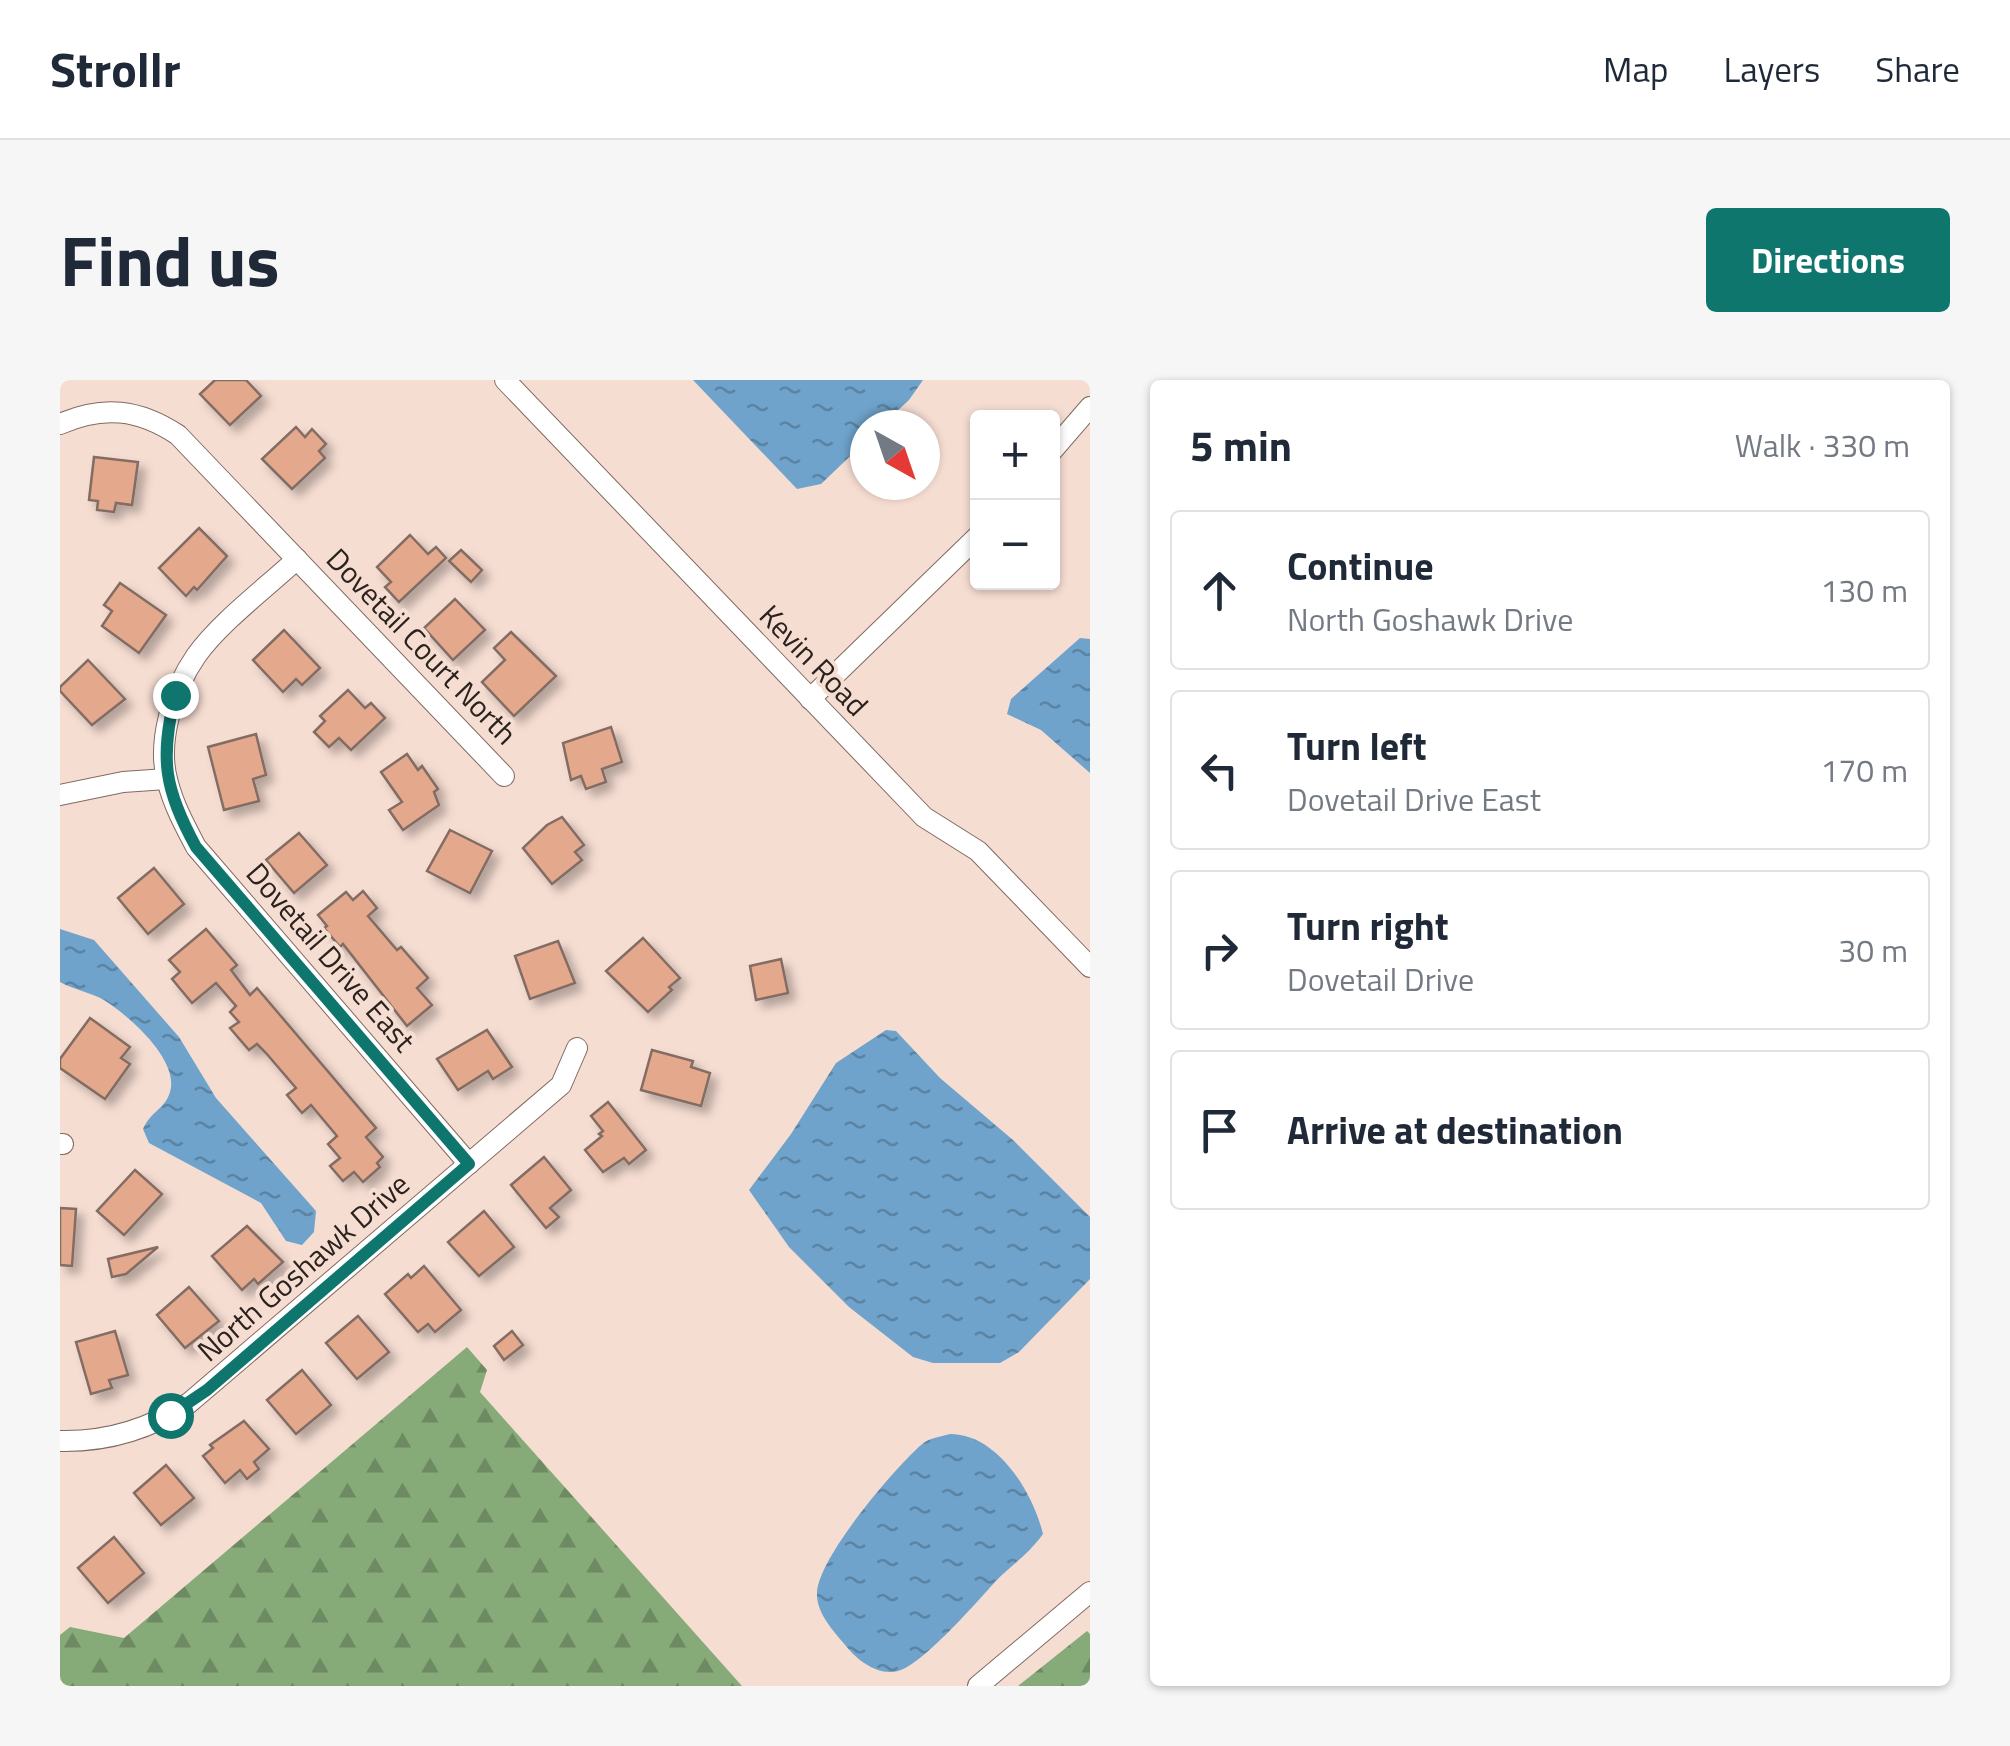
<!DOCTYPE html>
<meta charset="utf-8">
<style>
:root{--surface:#fff;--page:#f6f6f7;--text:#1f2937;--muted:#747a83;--line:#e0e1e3;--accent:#0f766e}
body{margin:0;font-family:"Titillium Web",sans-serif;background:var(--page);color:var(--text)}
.controls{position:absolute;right:30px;top:30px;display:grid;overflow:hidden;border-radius:10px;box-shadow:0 2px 8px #0004}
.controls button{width:90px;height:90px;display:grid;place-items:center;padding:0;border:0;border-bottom:2px solid var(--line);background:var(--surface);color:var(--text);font:50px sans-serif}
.compass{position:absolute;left:790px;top:30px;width:90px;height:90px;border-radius:50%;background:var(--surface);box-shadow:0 2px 8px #0004;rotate:140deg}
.stop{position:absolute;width:30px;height:30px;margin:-22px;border:8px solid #0f766e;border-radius:50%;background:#fff}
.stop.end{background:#0f766e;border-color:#fff;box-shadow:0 2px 10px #0008}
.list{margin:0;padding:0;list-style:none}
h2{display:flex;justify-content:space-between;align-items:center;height:130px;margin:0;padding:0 40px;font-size:42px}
h2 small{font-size:32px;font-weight:400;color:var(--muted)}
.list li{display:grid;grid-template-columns:65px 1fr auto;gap:30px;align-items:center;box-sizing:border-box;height:160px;margin:0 20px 20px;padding:0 20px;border:2px solid var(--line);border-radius:10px}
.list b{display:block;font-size:38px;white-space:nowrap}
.list p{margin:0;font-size:32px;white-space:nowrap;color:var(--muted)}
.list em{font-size:32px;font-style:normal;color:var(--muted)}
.icon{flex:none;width:55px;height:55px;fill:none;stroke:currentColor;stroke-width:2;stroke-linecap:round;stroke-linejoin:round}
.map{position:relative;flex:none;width:1030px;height:1306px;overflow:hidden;border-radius:10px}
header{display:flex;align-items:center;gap:60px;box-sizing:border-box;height:140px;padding:0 50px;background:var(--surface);border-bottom:2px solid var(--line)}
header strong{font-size:48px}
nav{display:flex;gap:55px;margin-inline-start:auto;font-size:35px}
.intro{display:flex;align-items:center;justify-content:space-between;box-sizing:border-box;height:240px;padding:0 60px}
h1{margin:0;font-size:70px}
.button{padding:25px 45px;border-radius:10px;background:var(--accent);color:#fff;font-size:35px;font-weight:700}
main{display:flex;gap:60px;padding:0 60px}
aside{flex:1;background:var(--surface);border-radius:10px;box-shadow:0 2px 8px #0004}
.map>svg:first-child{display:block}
.forest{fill:url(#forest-firs)}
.water{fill:url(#water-ripples)}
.building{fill:#e4a88c;stroke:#826c63;stroke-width:2.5;filter:url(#shadow)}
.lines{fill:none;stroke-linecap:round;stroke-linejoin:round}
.minor-casing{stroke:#806a61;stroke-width:22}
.minor{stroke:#fff;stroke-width:20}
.route{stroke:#0f766e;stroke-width:12}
.labels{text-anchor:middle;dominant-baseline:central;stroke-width:8;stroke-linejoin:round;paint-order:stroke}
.street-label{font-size:30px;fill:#2b221e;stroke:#f6ddd2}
</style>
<header>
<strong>Strollr</strong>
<nav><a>Map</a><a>Layers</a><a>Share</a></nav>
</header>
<div class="intro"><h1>Find us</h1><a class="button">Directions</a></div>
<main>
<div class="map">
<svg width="1030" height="1306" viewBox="0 0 1030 1306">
<defs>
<pattern id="forest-firs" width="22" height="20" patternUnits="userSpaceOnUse" patternTransform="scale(2.5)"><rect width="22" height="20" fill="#86aa78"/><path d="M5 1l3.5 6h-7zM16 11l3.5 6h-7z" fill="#6e8a62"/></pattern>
<pattern id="water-ripples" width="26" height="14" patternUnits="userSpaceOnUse" patternTransform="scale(2.5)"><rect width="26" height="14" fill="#6fa3cb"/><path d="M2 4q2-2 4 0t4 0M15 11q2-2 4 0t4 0" fill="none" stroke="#5b84a4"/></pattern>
<filter id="shadow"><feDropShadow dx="7" dy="7" stdDeviation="5" flood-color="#0004"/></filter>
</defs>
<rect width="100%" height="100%" fill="#f6ddd2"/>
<g class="forest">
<polygon points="407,967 427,990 420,1012 682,1306 0,1306 0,1255 10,1247 64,1258"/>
<polygon points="1027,1251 1030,1254 1030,1306 958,1306"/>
</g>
<g class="water">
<polygon points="633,0 863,0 849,20 822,45 805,45 805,62 761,104 737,109"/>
<polygon points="1020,258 1030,259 1030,393 981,350 947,334 951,319"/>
<path d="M0,549L34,560L119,657L156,718L256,831L254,852L242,865L226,861L201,823L89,763L83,749C91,731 105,729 110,712C120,680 68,635 44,620C30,612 14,610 0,602Z"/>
<polygon points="826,650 836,651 880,698 953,760 1030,837 1030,899 959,972 940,983 873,983 853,977 789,927 729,867 689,810 731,754 776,683"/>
<path d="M890,1054C938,1054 973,1113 983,1154C967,1176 951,1185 934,1203C917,1222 862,1285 838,1291C818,1296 798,1281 786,1266C774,1252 756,1233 757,1213C758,1178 833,1090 861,1065C868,1058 880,1057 890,1054Z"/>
</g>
<g class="building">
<polygon points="155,0 186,0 201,16 170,45 140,14"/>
<polygon points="236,47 245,57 252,49 266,64 259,71 265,78 232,109 202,79"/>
<polygon points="34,77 78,82 72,125 56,123 54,132 37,130 38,121 29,120"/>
<polygon points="139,148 167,176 137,210 134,207 126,216 99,188"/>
<polygon points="350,155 368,174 376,167 386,178 339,222 325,207 331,202 317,187"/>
<polygon points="401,170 422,190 411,202 389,181"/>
<polygon points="60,203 106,235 79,273 42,246 52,231 44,225"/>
<polygon points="395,219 425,250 393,280 364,248"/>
<polygon points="224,250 260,288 242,305 236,299 223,312 193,280"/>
<polygon points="451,252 496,296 454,336 422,302 445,280 434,268"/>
<polygon points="28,280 65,319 32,345 0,311 0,307"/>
<polygon points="288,310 305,328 311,323 325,338 291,370 279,358 269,367 254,352 265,341 260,336"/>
<polygon points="551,347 562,382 542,389 546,402 526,409 521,396 511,400 503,363"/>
<polygon points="196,354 206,395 193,399 199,421 164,430 148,367"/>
<polygon points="347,374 358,390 362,386 378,409 374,412 379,425 343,450 329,430 342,422 321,392"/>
<polygon points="502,437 524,465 515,472 522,480 492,504 463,468 487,445"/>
<polygon points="390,450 432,471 410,513 367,491"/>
<polygon points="239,453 267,485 234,513 206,480"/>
<polygon points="94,488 124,524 88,554 58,518"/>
<polygon points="303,511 317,528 308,536 337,570 341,567 368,598 357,608 372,625 347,646 283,564 280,567 264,548 267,546 258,535 286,512 293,520"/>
<polygon points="146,549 177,585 171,590 190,615 197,608 316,748 306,757 323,777 317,783 320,787 303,802 294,792 283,801 270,786 280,778 268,764 277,756 251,725 242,733 227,715 236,708 206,673 197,664 189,670 170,648 179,642 170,632 176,626 156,603 132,623 112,599 120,592 109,580"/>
<polygon points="583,558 620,598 609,607 612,610 588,632 546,591"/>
<polygon points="498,561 515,603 470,619 455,576"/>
<polygon points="721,579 728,613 696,620 690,586"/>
<polygon points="30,638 70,667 61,678 70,684 45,719 0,688 0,679"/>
<polygon points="427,650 452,687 433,699 428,691 398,710 377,679"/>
<polygon points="592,670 633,681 631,687 650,693 641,726 581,710"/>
<polygon points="548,722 586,770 569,784 564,778 543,792 525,770 542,756 539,754 543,751 531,736"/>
<polygon points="484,777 511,810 490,828 499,837 486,848 451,805"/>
<polygon points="75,790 102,814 64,855 37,831"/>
<polygon points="0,828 16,829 12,886 0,885"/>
<polygon points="424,831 454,867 419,896 388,862"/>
<polygon points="187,846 223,882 198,904 194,899 182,910 152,876"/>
<polygon points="98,867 66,894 52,897 48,879"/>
<polygon points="364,886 401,930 375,952 368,944 358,952 325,914 348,894 351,898"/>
<polygon points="129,907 159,941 125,968 97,935"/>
<polygon points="298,936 329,972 297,999 266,963"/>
<polygon points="55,951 68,995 49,1000 52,1008 31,1014 16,962"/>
<polygon points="452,951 463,965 444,980 434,966"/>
<polygon points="242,990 271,1025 236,1054 207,1020"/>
<polygon points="184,1041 209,1069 194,1082 199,1089 187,1099 180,1090 165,1103 143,1076 153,1068 150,1065"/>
<polygon points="106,1085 134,1118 101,1145 74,1113"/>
<polygon points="54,1157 84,1193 48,1223 18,1188"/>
</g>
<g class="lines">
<defs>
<g id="minor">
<polyline points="445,0 864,437 918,471 1030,587"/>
<path d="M0,44C43,25 79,29 118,55L444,396"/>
<polyline points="992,71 1030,27"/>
<path d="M237,179C207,207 159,243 136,276C113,309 96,363 108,403C114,426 125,446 136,467L409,784"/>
<polyline points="750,319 918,156"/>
<polyline points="0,415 63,402 106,399"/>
<polyline points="0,764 3,764"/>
<path d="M0,1061C47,1062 90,1049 129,1023L501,705L517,668"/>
<polyline points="918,1306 1030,1212"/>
</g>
</defs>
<use href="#minor" class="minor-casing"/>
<use href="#minor" class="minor"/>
</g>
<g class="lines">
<path class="route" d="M110,1035L147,1010L409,784L136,467C104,408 100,380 115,315"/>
</g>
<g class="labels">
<g class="street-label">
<text transform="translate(362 266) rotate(46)">Dovetail Court North</text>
<text transform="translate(754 280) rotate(46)">Kevin Road</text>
<text transform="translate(271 577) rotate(49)">Dovetail Drive East</text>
<text transform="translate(243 887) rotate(-41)">North Goshawk Drive</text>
</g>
</g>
</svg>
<div class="controls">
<button>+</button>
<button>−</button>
</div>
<svg class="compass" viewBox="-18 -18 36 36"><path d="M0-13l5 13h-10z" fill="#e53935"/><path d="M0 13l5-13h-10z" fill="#747a83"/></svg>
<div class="stop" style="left:110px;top:1035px"></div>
<div class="stop end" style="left:115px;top:315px"></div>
</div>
<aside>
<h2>5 min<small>Walk · 330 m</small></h2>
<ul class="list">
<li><svg class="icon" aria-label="ahead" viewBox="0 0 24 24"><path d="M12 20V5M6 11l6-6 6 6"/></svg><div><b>Continue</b><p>North Goshawk Drive</p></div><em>130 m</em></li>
<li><svg class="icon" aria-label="left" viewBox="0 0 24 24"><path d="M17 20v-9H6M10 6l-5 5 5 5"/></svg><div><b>Turn left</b><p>Dovetail Drive East</p></div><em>170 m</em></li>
<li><svg class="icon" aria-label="right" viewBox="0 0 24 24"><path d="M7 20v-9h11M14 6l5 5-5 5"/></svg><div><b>Turn right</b><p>Dovetail Drive</p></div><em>30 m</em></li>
<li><svg class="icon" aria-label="arrive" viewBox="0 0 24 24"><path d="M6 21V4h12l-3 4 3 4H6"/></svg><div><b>Arrive at destination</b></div></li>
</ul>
</aside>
</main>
